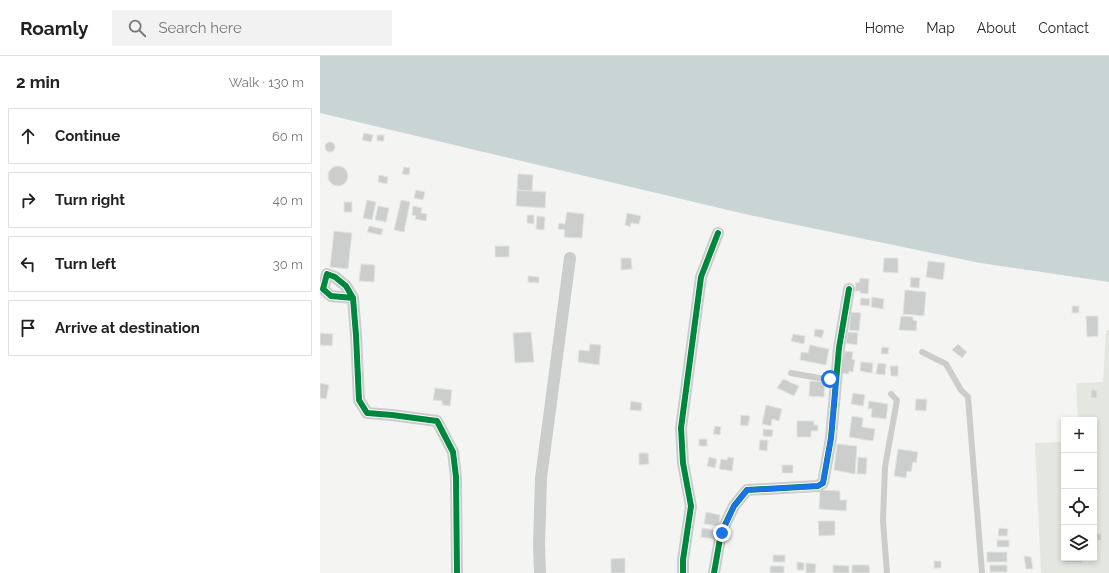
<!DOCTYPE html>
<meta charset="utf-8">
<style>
:root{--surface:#fff;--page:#f2f2f2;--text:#222;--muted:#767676;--line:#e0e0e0}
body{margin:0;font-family:Raleway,sans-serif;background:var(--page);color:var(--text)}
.controls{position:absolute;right:12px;bottom:12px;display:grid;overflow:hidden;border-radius:0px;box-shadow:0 2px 6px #0003}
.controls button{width:36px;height:36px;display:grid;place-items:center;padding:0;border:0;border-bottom:1px solid var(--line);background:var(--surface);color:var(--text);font:20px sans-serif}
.stop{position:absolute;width:12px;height:12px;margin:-9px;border:3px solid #1a73e8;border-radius:50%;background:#fff}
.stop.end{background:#1a73e8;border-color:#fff;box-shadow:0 1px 4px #0008}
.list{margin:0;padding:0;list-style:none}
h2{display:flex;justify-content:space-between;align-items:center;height:52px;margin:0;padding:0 16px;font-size:17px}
h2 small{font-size:13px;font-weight:400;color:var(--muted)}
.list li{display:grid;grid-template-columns:26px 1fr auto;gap:12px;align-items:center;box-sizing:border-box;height:56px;margin:0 8px 8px;padding:0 8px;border:1px solid var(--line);border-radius:0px}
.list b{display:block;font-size:15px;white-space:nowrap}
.list em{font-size:13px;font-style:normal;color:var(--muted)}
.icon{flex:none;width:22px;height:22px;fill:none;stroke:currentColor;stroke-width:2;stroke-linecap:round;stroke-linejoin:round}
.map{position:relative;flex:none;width:789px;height:517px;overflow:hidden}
header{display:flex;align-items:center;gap:24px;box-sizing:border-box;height:56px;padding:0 20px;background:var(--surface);border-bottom:1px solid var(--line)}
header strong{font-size:19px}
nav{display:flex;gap:22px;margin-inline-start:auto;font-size:14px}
.search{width:280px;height:36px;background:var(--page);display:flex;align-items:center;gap:10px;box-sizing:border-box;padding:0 14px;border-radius:0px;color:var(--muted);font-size:15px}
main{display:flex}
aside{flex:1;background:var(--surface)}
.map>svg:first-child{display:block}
.green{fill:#e4e7e0}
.water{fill:#c9d4d5}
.building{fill:#cccece;stroke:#e3e3e2}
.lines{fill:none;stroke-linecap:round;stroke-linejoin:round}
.service{stroke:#cbcdcd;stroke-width:6}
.minor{stroke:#cbcdcd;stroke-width:12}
.cycleway-casing{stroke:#fff;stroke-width:8}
.cycleway{stroke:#00873e;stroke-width:6}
.route{stroke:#1a73e8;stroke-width:5}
</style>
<header>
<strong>Roamly</strong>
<div class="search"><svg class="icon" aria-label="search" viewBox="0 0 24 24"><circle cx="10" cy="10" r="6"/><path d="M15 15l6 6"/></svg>Search here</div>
<nav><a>Home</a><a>Map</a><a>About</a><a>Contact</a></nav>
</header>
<main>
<aside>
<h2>2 min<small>Walk · 130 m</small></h2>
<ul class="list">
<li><svg class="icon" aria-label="ahead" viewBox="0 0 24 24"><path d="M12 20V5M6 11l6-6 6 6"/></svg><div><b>Continue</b></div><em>60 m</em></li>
<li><svg class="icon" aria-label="right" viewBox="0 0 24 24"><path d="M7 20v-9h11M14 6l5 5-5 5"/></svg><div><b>Turn right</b></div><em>40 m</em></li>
<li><svg class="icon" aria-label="left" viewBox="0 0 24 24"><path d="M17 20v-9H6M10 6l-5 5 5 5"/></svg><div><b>Turn left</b></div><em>30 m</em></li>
<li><svg class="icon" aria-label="arrive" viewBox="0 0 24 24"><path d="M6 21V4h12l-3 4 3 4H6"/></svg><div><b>Arrive at destination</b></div></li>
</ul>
</aside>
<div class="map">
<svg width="789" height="517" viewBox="0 0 789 517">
<rect width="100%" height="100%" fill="#f4f4f2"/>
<polygon class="green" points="786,274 789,274 789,517 721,517 715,387 744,386 744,502 774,502 774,364 758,364 756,327 783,326"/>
<polygon class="water" points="0,0 789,0 789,226 660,207 429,159 0,57"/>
<g class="building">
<polygon points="44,77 53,79 51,86 42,84"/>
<rect x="57" y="79" width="7" height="6"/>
<circle cx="10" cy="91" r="5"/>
<circle cx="18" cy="120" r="10"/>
<polygon points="84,111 90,112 89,119 82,118"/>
<polygon points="198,118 213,119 212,136 197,134"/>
<polygon points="59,119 68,121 67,128 58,126"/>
<polygon points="96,134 105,136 103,144 94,142"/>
<polygon points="197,134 226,136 225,152 196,150"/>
<polygon points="47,144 56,146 52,164 43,162"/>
<polygon points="81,144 90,146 84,176 74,174"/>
<rect x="24" y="146" width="8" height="10"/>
<polygon points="58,150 69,152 66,166 55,164"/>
<polygon points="93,150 102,152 101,157 107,158 106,165 95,163 96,160 92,159"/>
<polygon points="247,156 264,158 262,182 244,181 245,174 238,173 239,167 245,168"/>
<polygon points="307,157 321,160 319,168 311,167 310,171 305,169"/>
<polygon points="207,159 214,159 214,168 207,167"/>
<polygon points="217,160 225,161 224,174 216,173"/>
<polygon points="49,170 63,173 61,179 47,176"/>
<polygon points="14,175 32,177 28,213 10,211"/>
<rect x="175" y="190" width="14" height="11"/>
<polygon points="301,202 311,202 312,213 301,214"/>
<polygon points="564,202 578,202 578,217 563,216"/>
<polygon points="608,205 625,207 623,224 606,221"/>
<polygon points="41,208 55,209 54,226 39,225"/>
<polygon points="208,220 219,221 219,227 208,226"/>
<polygon points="591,221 600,222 599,232 590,231"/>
<polygon points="540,222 549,223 548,238 540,237 540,235 535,235 536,226 539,227"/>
<polygon points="585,234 606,236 604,260 583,258"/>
<polygon points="552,241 564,243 563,253 551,251"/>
<polygon points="541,242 550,243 549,250 540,249"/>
<rect x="752" y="250" width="7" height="7"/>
<polygon points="531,256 541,257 539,275 529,274"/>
<polygon points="581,260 593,261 593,264 597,265 596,275 579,274"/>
<polygon points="766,260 778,260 778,280 767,281"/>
<polygon points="495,273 504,274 502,282 494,280"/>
<polygon points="211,276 214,306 195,307 193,277"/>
<polygon points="528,276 538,277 537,289 526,287"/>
<polygon points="0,277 13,278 12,290 0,289"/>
<polygon points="473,278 485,280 484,288 471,285"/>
<polygon points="270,288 281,289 279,309 258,306 259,294 269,295"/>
<polygon points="638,288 647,296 642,302 632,294"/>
<polygon points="490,289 509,293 506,309 480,304 481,296 488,297"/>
<polygon points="562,291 569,292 568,298 561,298"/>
<polygon points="525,295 533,296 532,303 535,304 533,316 529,315 529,318 521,317"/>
<polygon points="541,306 553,307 552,317 540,315"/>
<polygon points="558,307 566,308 565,319 556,318"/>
<polygon points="570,310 578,310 578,320 571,320"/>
<polygon points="463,323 479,330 474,340 457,332"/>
<polygon points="490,325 505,326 504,341 489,340"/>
<polygon points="0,327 9,329 6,343 0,342"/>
<polygon points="115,332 132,334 130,350 122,349 122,345 113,344"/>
<rect x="771" y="334" width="6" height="8"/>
<polygon points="533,337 545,339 543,350 531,348"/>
<polygon points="596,343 607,343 606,355 595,354"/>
<polygon points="311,345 322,347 321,355 310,354"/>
<polygon points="549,345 568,348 566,363 551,361 552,353 548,353"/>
<polygon points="446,349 462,353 459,365 452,363 451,370 442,368"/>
<polygon points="421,359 430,360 428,370 420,369"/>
<polygon points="532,360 543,362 542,371 555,373 553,385 529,381"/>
<polygon points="477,365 494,365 494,369 498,369 498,375 491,375 491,381 477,381"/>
<polygon points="395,370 401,371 400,379 393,378"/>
<polygon points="443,373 453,374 452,381 443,380"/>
<rect x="379" y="383" width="8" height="7"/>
<polygon points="440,384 448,384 447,395 439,394"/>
<polygon points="517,388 537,390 535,418 514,414"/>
<polygon points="578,393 598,396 596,407 593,406 591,416 587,415 586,422 574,420"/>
<polygon points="319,397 328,397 329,408 319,409"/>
<polygon points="389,401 397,403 395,412 387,410"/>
<polygon points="408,401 414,402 412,415 399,413 401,403 407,404"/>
<polygon points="538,401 547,402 546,418 537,418"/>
<rect x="462" y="409" width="11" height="8"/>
<polygon points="500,434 520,435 520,444 527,444 526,455 499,453"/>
<polygon points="386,456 400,459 399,470 384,468"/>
<polygon points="498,465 515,465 515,479 499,480"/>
<polygon points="382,472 395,474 394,483 381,481"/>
<polygon points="679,472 688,473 687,480 678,480"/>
<polygon points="781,477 782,484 774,485 774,478"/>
<rect x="677" y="484" width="12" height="7"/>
<rect x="667" y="496" width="20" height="10"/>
<polygon points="742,497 744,497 744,502 762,502 762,507 742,506"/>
<rect x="453" y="499" width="12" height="7"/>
<polygon points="704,500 711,501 713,513 706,513"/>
<polygon points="305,502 305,517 291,517 291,503"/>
<rect x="614" y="505" width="7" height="7"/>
<polygon points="477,506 484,507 484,514 477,514"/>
<polygon points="486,507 496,508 495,517 486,517"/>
<polygon points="513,509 529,510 529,517 513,517"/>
<polygon points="532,509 549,509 550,517 532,517"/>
<rect x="670" y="509" width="17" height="7"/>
<rect x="450" y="510" width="14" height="7"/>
</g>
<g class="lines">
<g class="service">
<polyline points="602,296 626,308 641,334 648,341 662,517"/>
<polyline points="471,317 516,325"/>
<polyline points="567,517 563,465 565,411 577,344 571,338"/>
</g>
<g class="minor">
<polyline points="33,242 11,240 3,233 7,218 15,221 26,230 33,242 36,279 39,344 47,357 72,359 117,365 133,396 136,421 137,517"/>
<polyline points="220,517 219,490 221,422 250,202"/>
<polyline points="363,517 363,504 371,450 363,407 361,372 381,221 398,177"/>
<polyline points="394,517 401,477 414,450 427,434 498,430 503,427 511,382 519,292 529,233"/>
</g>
<defs>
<g id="cycleway">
<polyline points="33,242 11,240 3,233 7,218 15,221 26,230 33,242 36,279 39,344 47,357 72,359 117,365 133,396 136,421 137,517"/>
<polyline points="363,517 363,504 371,450 363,407 361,372 381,221 398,177"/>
<polyline points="394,517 401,477 414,450 427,434 498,430 503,427 511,382 519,292 529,233"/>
</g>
</defs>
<use href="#cycleway" class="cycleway-casing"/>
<use href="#cycleway" class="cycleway"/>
</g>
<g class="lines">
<polyline class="route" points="402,477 414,450 427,434 498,430 503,427 511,382 516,326 510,323"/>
</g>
</svg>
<div class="controls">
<button>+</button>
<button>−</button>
<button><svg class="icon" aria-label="locate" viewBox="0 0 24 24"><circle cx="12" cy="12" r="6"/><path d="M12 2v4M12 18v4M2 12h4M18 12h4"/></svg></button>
<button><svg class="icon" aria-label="layers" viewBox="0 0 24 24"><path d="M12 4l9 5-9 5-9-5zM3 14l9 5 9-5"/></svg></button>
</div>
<div class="stop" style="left:510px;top:323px"></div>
<div class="stop end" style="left:402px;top:477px"></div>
</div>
</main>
